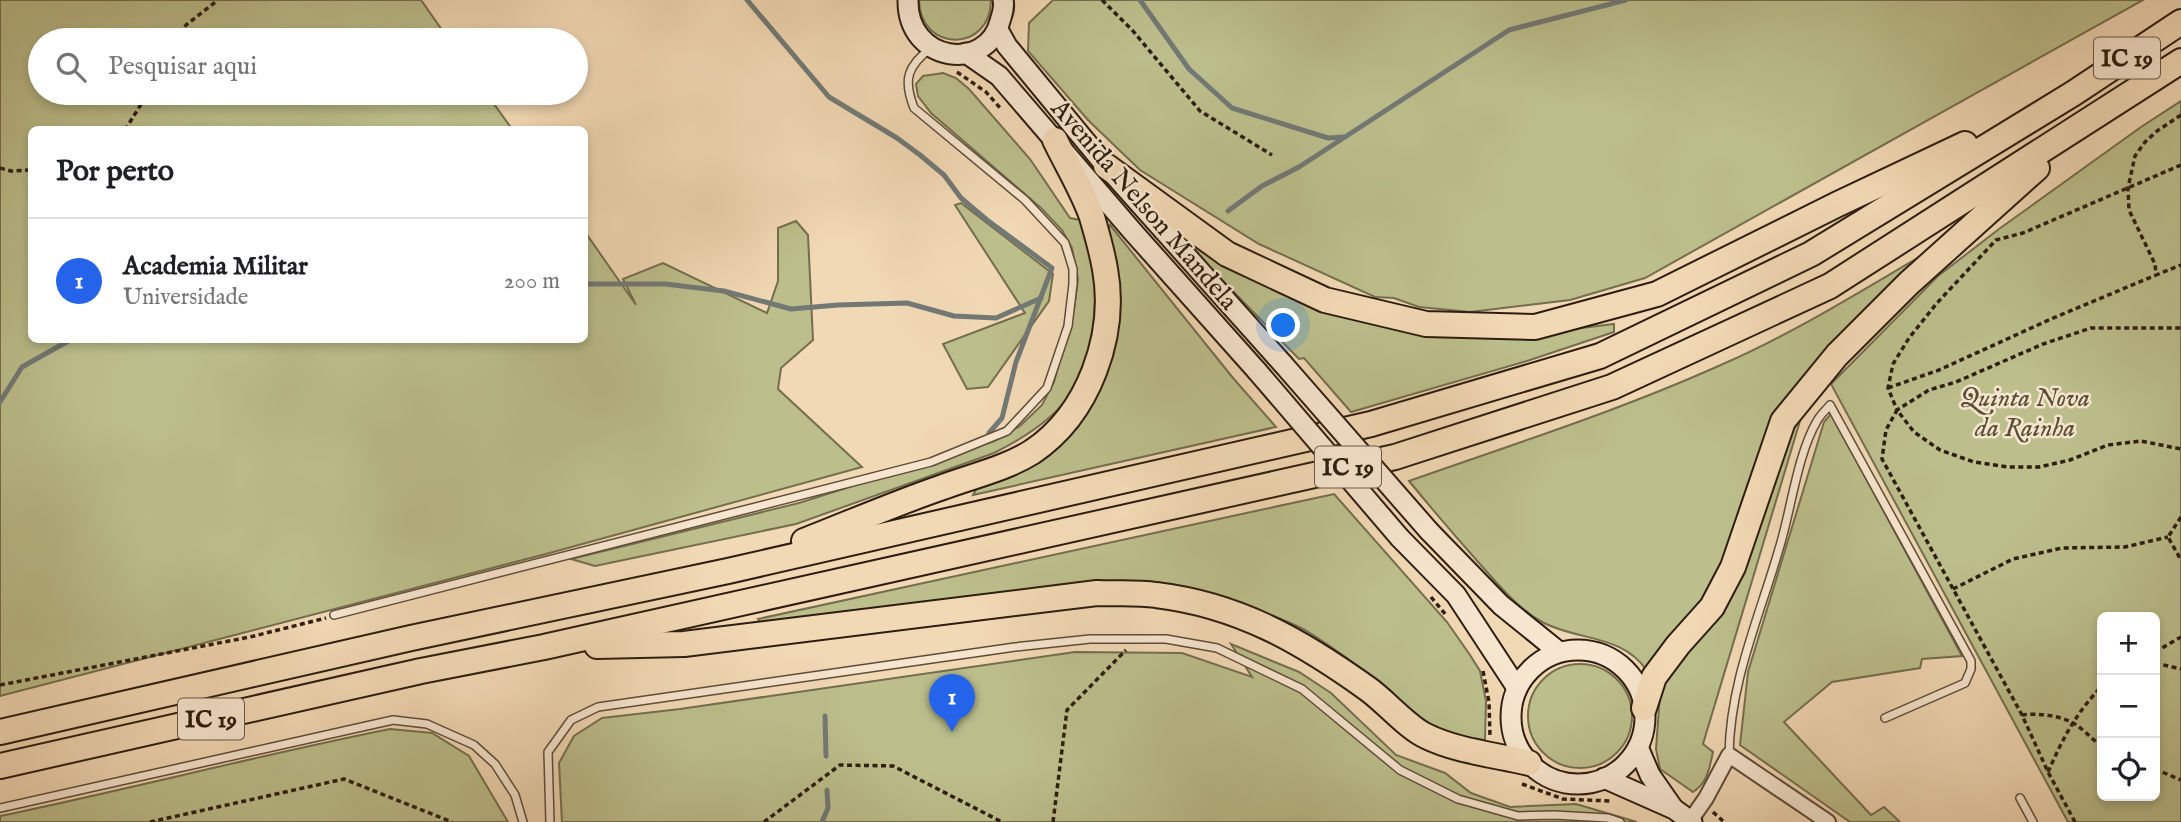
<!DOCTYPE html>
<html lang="pt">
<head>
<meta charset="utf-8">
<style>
  body { margin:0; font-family:"IM FELL English",serif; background:#f2f2f2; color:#202124 }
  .controls { position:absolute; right:21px; bottom:21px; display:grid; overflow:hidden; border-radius:10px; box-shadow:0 4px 10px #0003 }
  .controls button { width:63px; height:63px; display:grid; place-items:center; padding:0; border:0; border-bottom:2px solid #e0e0e0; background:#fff; color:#202124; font:35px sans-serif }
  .you { position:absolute; left:1284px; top:326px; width:24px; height:24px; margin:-18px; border:5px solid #fff; border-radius:50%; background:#1a73e8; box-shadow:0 0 0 10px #1a73e833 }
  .badge { display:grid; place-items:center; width:46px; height:46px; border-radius:50%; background:#2563eb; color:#fff; font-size:23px; font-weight:700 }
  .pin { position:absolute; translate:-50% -58px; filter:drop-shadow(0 2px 4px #0008) }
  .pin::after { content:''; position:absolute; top:37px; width:24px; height:21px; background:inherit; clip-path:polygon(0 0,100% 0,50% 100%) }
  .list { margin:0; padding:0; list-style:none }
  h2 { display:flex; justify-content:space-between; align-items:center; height:91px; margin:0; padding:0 28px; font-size:30px }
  h2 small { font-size:23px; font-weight:400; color:#757577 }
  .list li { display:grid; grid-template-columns:46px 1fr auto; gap:21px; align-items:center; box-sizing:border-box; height:126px; padding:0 28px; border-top:2px solid #e0e0e0 }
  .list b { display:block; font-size:26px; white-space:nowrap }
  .list p { margin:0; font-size:23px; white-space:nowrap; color:#757577 }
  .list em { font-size:23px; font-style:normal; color:#757577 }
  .icon { flex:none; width:38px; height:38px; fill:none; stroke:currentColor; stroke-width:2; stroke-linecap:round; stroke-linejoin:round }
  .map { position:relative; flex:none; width:2181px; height:822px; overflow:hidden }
  .search { position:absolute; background:#fff; box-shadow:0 4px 10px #0003; left:28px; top:28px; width:560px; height:77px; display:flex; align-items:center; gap:18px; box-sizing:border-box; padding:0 24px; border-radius:38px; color:#757577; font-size:26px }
  .panel { position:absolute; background:#fff; box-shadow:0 4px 10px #0003; left:28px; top:126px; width:560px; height:217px; border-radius:10px }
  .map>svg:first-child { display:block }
</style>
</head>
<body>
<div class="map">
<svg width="2181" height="822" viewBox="0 0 2181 822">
  <rect width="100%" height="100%" fill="#f2d9b5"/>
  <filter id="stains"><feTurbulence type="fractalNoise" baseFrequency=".00286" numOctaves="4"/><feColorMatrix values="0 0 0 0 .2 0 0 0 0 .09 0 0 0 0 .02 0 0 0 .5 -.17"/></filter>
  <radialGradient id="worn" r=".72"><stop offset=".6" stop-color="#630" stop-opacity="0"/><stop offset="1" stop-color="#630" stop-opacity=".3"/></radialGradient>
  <g fill="#bcbf8c" stroke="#746e4e" stroke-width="2" fill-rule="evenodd">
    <polygon points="0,0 421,0 449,40 40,40 40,93 486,93 512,129 32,130 32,340 584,340 585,232 636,305 623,279 663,263 767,313 778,281 778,228 796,221 808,235 813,340 781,368 778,389 862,467 546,554 0,696"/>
    <path d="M919,0H991C991,53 920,53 919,0Z"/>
    <polygon points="1053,0 2143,0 1645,278 1570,300 1470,312 1419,307 1394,298 1375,297 1259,244 1140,170 1088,120 1028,51 1029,23"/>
    <path d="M943,73L956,78L969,89L1030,159L1070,218L1080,220C1103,268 1099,347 1071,393C1054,420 1022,439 994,453L796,524L595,566L571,559L799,503L994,441L1020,426L1042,405L1054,382L1074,309L1078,279L1072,248L1062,230L1041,208L931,113L918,96L916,84L923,76Z"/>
    <path d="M2181,101V822H2068L1831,384L1938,276L1999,229L2141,127ZM2102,617H2155V796H2102Z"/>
    <polygon points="961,203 1053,274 1049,301 988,387 967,389 943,344 1025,313 955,205"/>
    <polygon points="1110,225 1233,378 1276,427 973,495 980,483 1085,410 1107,234"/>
    <polygon points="1186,234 1243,271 1500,338 1614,324 1614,332 1527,361 1351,412 1304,358 1299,359 1188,245"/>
    <path d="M1947,241L1788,400L1716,581L1693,615L1647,671C1623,634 1577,641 1542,622C1517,608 1498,584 1479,563C1455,536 1432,509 1409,481C1514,444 1621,410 1723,364C1801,330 1873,283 1947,241Z"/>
    <path d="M1803,411L1703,744L1713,752C1709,769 1708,782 1693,792L1660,769L1656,749L1661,680L1718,610L1782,431Z"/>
    <polygon points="1831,414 1962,656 1922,659 1920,668 1832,682 1784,722 1871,815 1884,807 1900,822 1850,822 1740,745 1748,672 1824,422"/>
    <path d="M1334,494L1447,622L1470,655L1480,671L1486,701L1485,740L1447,734L1431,726C1391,694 1349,656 1305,630C1275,614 1239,606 1207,596L761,624L758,619Z"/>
    <polygon points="1231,644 1299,672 1331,693 1396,755 1445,773 1471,793 1510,807 1576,804 1637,822 562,822 559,763 574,736 602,718 680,709 1075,652 1182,653 1252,677"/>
    <circle cx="1580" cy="716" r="52"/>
    <path d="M390,729L432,733L469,756L508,822H0V816C130,789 260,755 390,729Z"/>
  </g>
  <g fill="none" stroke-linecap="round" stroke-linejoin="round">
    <g stroke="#727975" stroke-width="5">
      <polyline points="747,0 829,97 897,138 920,155 944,175 961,198 987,220 1052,268 1016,362 1002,418 989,433"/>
      <polyline points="1140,0 1189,69 1232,108 1328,138 1344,137"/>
      <polyline points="1228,211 1262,186 1299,167 1509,30 1626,0"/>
      <polyline points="584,284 665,284 724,291 791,309 838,305 907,303 954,316 996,318 1041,298"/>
      <polyline points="0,402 22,367 70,340"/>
      <polyline points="825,716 826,756"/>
      <polyline points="822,822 828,808 827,790"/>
    </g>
    <defs>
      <g id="lane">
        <path d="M334,615L931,462L1007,431L1047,388L1068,326L1073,284V269L1065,243L1025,200L914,108C903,80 907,66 931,48"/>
        <path d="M1729,755C1730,682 1759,618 1779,549C1791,511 1797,455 1817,421C1820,415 1826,410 1830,405L1971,661V669L1965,683L1885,718"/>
        <polyline points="2020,798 2033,822"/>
        <polyline points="0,808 393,720 427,724 474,745 495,764 515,795 523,822"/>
        <polyline points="550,822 548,752 571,720 598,707 1015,647 1090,639 1166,639 1217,648 1302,689 1400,770 1458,799 1518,816 1554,815 1608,818 1620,822"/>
      </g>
      <polyline id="street" points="1690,821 1706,798 1729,755 1828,822"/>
      <g id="secondary">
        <path d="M908,0C907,63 987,73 1000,21C1002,14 1005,8 1003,0"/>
        <polyline points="998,30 1007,46 1106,166 1283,364"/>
        <polyline points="966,53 999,76 1133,232 1257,371"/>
        <polyline points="1429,531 1501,605 1559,652"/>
        <polyline points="1400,538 1456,595 1517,688"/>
        <circle cx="1578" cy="717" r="67"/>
        <polyline points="1638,747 1650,775 1673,808"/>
        <polyline points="1604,778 1674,809 1692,822"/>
      </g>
      <g id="highway">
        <polyline points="1106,166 1227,254 1325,300 1426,324 1535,327 1657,294 1838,204 1965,144"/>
        <path d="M804,541C850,523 896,503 943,487C972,476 1005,469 1032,452C1089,414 1117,335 1105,269C1102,252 1097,234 1092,217C1083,191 1067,165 1055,140"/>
        <path d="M597,646L684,644L1097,593C1116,594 1136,592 1156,595C1239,605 1301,641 1368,689C1385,701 1408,728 1426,736C1456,751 1496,755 1529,763"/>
        <polyline points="1644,708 1654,677 1678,645 1712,607 1733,567 1783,421 1837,355 1909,283 2037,168"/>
        <polyline points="0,732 411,638 728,571 1371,424 1600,356 1811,254 2074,93 2181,22"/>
        <polyline points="0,766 421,671 544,647 1395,457 1612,387 1830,286 2181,61"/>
      </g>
    </defs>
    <use href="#lane" stroke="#5e4c39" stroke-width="10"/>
    <use href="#street" stroke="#5e4c39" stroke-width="18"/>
    <use href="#secondary" stroke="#2d1d10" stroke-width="23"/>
    <use href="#highway" stroke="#2d1d10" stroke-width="28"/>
    <g stroke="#2d1d10" stroke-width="3.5" stroke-dasharray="5 3.5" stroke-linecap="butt">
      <polyline points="1102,0 1133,31 1200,111 1272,155"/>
      <polyline points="174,40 186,25 218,0"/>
      <polyline points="957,72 986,92 1002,110"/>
      <polyline points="2181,115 2157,131 2145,142 2135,156 2128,188 2129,210 2155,264 2156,275 2181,265"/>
      <polyline points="125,130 148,93"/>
      <polyline points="2181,165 2023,233 1996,240 1937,303 1909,338 1893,364 1888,388 1897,410 1929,390 1956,382 2043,344 2091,328 2181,328"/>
      <polyline points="0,168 11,171 32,170"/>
      <polyline points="1888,388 1939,370 2051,319 2156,275"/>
      <polyline points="2181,517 2168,537 2181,560"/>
      <polyline points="1953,589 2013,559 2062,548 2125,547 2168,537"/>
      <polyline points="1431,597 1446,615"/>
      <polyline points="2155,652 2181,637"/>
      <polyline points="2155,663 2181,669"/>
      <polyline points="1483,671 1489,702 1490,736"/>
      <polyline points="0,685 250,637 326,618"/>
      <path d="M2022,715C2037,713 2057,715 2071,722C2082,727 2091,739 2102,746"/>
      <polyline points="2155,769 2181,780"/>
      <path d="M2048,772C2063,738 2076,713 2102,686"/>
      <polyline points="1522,784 1563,799 1610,801"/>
      <polyline points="1713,812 1724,822"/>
      <polyline points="150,822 344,779 452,822"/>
      <polyline points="764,822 840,765 893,766 1002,822"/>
      <polyline points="1053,822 1067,710 1126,650"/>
      <polyline points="2075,822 2048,772 2022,715 1882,459 1886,430 1897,410 1914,432 1940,450 1974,462 2008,467 2039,467 2070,460 2108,445 2141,441 2181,449"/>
    </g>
    <use href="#lane" stroke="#f7e6cf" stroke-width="7"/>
    <use href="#street" stroke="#f7e6cf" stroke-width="14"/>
    <use href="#secondary" stroke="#f7e6cf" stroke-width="19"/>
    <use href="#highway" stroke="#f2d9b5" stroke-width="24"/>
    <defs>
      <g id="secondary-bridge">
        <polyline points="1283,364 1429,531"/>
        <polyline points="1257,371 1400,538"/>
      </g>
    </defs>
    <use href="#secondary-bridge" stroke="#2d1d10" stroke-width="23" stroke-linecap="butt"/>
    <use href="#secondary-bridge" stroke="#f7e6cf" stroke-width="19"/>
  </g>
  <g text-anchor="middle" stroke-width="5" stroke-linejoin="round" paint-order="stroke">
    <g fill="#f7e6cf" stroke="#6a5949" stroke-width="2">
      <rect x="2094" y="37.5" width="66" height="41" rx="5"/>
      <rect x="1315" y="446.5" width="66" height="41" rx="5"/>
      <rect x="178" y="698.5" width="66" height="41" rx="5"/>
    </g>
    <g font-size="24" font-weight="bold" fill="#2d1d10">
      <text x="2127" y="66">IC 19</text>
      <text x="1348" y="475">IC 19</text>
      <text x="211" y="727">IC 19</text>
    </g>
    <g font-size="26" fill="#2d1d10" stroke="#f7e6cf">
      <text transform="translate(1145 204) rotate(49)" y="9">Avenida Nelson Mandela</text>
    </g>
    <g font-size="26" font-style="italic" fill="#584e35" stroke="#f7e6cf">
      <text x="2025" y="406">Quinta Nova<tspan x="2025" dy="30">da Rainha</tspan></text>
    </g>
  </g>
  <rect width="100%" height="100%" filter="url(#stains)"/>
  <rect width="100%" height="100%" fill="url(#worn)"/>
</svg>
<div class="controls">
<button>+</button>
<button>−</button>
<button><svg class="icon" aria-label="locate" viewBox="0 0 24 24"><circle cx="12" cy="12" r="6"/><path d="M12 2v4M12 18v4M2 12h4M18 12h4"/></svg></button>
</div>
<div class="you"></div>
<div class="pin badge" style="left:952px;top:732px">1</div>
<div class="search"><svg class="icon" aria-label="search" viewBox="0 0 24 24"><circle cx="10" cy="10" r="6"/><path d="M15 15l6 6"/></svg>Pesquisar aqui</div>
<section class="panel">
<h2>Por perto<small></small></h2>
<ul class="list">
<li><span class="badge">1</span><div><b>Academia Militar</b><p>Universidade</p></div><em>200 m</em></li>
</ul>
</section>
</div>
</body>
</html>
